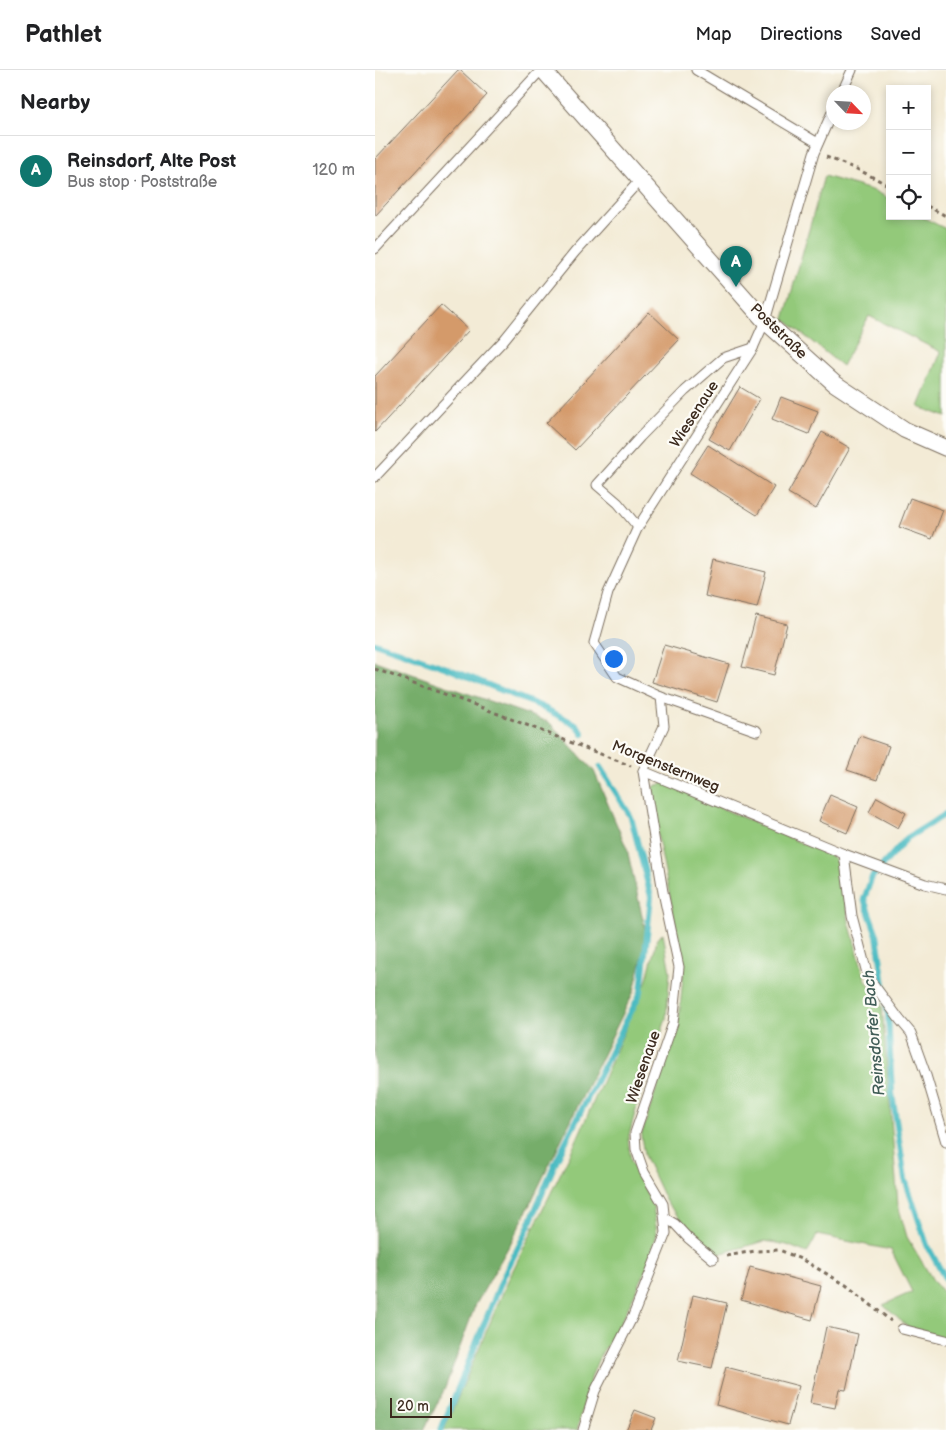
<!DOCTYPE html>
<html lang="en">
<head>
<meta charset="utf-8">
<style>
  body { margin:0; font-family:"Balsamiq Sans",sans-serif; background:#f6f6f6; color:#202124 }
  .controls { position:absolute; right:15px; top:15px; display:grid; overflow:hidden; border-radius:0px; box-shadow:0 2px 8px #0003 }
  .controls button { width:45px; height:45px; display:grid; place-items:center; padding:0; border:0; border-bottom:1px solid #e0e0e0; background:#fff; color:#202124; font:25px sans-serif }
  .compass { position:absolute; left:451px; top:15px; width:45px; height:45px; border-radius:50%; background:#fff; box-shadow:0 2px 8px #0003; rotate:115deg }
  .scale { position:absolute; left:15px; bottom:12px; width:62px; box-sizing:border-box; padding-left:5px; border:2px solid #3b2a1e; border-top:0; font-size:14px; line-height:18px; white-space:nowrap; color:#3b2a1e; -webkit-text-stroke:4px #fdfcf7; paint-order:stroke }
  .you { position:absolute; left:238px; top:588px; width:18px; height:18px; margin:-12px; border:4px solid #fff; border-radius:50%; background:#1a73e8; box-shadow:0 0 0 8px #1a73e833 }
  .badge { display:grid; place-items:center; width:32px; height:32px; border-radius:50%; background:#0f766e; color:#fff; font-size:16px; font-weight:700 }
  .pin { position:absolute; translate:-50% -41px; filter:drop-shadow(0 1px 2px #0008) }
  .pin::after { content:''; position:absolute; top:26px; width:18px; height:15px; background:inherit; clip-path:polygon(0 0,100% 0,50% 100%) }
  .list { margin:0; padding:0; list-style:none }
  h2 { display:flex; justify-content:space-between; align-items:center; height:65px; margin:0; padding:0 20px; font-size:21px }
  h2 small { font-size:16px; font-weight:400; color:#757577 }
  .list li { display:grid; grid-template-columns:32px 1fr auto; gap:15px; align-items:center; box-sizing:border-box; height:70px; padding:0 20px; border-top:1px solid #e0e0e0 }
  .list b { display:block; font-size:19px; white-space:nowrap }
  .list p { margin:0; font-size:16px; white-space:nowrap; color:#757577 }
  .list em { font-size:16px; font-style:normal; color:#757577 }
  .icon { flex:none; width:28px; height:28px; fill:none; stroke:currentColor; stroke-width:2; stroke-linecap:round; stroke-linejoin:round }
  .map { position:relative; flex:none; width:571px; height:1360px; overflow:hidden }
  header { display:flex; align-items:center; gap:30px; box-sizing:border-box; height:70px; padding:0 25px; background:#fff; border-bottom:1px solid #e0e0e0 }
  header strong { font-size:24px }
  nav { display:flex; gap:28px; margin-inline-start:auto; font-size:18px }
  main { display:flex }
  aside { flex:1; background:#fff }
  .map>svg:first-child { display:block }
</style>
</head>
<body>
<header>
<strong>Pathlet</strong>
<nav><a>Map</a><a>Directions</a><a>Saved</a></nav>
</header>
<main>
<aside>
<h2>Nearby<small></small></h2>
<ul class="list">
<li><span class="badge">A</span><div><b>Reinsdorf, Alte Post</b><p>Bus stop · Poststraße</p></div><em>120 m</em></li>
</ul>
</aside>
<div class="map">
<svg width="571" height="1360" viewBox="0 0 571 1360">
  <rect width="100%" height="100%" fill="#fdfcf7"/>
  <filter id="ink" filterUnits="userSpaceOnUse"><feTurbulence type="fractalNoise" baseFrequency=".02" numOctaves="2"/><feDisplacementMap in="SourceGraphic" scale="10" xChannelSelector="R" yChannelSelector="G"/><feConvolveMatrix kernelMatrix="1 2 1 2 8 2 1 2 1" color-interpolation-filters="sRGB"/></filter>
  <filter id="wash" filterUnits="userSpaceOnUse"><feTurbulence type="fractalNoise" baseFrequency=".0096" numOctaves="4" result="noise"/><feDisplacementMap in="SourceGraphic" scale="20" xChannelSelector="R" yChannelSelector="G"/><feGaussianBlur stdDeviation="1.12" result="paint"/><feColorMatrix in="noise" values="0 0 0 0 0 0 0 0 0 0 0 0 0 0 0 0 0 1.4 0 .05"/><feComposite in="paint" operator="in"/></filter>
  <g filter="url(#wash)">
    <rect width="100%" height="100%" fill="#f3ebd6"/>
    <g fill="#93c97a" stroke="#677a4c">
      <polygon points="449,106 500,121 515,129 515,146 545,146 571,159 571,347 544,337 566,282 494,246 467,296 409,249"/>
      <polygon points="289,713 458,787 466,797 474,852 490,908 507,937 523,1135 532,1167 559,1212 571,1226 571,1269 534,1258 508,1235 537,1222 516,1180 442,1165 432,1183 412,1175 390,1171 343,1184 306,1149 291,1132 269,1085 266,1066 304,950 309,896 274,724 280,716"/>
      <path d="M288,863L295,902L291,949L263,1032L253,1069L256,1091L278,1136L282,1163L273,1196L238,1269C218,1285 209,1335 202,1360H69L135,1206L199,1076L271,912L282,870Z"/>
    </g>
    <polygon fill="#76ad6a" stroke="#586c44" points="0,591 174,652 219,701 252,779 272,867 259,921 139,1167 100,1236 70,1318 49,1360 0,1360"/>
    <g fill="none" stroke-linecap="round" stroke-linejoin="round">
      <g stroke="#4cbbc2" stroke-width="6">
        <polyline points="0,573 72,598 165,636 202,655 208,664"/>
        <polyline points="571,744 532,768 497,807 489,829 502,865 513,944 517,1023 530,1109 552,1175 571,1210"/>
        <polyline points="66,1360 129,1205 151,1162 181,1091 266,922 276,827 256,747 225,697"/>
      </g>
    </g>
    <g id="blocks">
      <g fill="#d49a6b">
        <polygon points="83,0 85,0 112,25 0,146 0,89"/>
        <polygon points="66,235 94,260 0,362 0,306"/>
        <polygon points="274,242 304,270 200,380 171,353"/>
        <polygon points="365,317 385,329 355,381 334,369"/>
        <polygon points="406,327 443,341 434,364 397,349"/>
        <polygon points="447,362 475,378 441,439 413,423"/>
        <polygon points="333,375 399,417 382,445 315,403"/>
        <polygon points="535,428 568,440 557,469 524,457"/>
        <polygon points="338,489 391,502 382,538 330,526"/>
        <polygon points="381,546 412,554 399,605 367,597"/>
        <polygon points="289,575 354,594 342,632 277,612"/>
        <polygon points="485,666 514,676 502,710 472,700"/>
        <polygon points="455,725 483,737 472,763 444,751"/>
        <polygon points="502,727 531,743 523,758 494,742"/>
        <polygon points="375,1197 446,1216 437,1250 366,1230"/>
        <polygon points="318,1225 352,1233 337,1298 303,1291"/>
        <polygon points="451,1257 483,1264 471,1320 464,1319 460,1338 435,1333"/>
        <polygon points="351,1297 424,1316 413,1355 341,1335"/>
        <polygon points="260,1340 281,1348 276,1360 251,1360"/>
      </g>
    </g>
  </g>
  <g filter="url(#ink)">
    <use href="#blocks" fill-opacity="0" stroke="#7b6e5e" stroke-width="1"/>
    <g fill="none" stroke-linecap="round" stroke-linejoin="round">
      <defs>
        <g id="lane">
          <polyline points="321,0 443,73"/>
          <polyline points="467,22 477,0"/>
          <polyline points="0,179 166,0"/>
          <polyline points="0,407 128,271 200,182 266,109"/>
          <polyline points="263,457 243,433 222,415 265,367 310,321 348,288 378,278"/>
          <polyline points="286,627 382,661"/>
          <polyline points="268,701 469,784 550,814 571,819"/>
          <polyline points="469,784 477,846 493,907 525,950 536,963 550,1002 571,1072"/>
          <polyline points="290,1148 300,1154 313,1168 338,1189"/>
          <polyline points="527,1259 571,1270"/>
          <polyline points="208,1360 220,1321 258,1246 291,1163 288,1134 269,1102 261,1079 260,1063 298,953 304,897 288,822 268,701 289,656 286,627 242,607 219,573 233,523 263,457 378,278 390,251 439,83 458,40"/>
        </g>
        <polyline id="street" points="168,0 390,251 459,313 530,360 571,378"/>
      </defs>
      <use href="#lane" stroke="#7b6e5e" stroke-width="11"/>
      <use href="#street" stroke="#7b6e5e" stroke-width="18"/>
      <g stroke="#7b6e5e" stroke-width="3" stroke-dasharray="4 4" stroke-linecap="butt">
        <polyline points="451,87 484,100 515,116"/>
        <polyline points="552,136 571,146"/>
        <polyline points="0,599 108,638 256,696"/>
        <polyline points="351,1186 380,1181 404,1180 426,1189 471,1215 516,1251"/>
      </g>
      <use href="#lane" stroke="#fff" stroke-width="9"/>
      <use href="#street" stroke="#fff" stroke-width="16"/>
    </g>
  </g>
  <g text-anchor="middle" stroke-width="4.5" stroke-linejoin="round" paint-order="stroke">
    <g font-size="15" fill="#3b2a1e" stroke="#fdfcf7">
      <text transform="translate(404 261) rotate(44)" y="5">Poststraße</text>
      <text transform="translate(319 344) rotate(-57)" y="5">Wiesenaue</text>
      <text transform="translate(291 696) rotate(22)" y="5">Morgensternweg</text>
      <text transform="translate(268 997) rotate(-71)" y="5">Wiesenaue</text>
    </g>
    <g font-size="16" font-style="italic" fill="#415d57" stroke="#fdfcf7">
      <text transform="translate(498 963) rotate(-95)" y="6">Reinsdorfer Bach</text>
    </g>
  </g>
</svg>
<div class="controls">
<button>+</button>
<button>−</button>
<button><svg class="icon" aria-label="locate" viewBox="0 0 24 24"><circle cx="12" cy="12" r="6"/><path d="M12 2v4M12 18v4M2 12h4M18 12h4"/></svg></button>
</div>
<svg class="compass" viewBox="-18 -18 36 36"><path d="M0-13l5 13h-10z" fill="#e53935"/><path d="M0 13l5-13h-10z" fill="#757577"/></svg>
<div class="scale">20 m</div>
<div class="you"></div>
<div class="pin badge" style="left:361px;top:217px">A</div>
</div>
</main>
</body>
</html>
